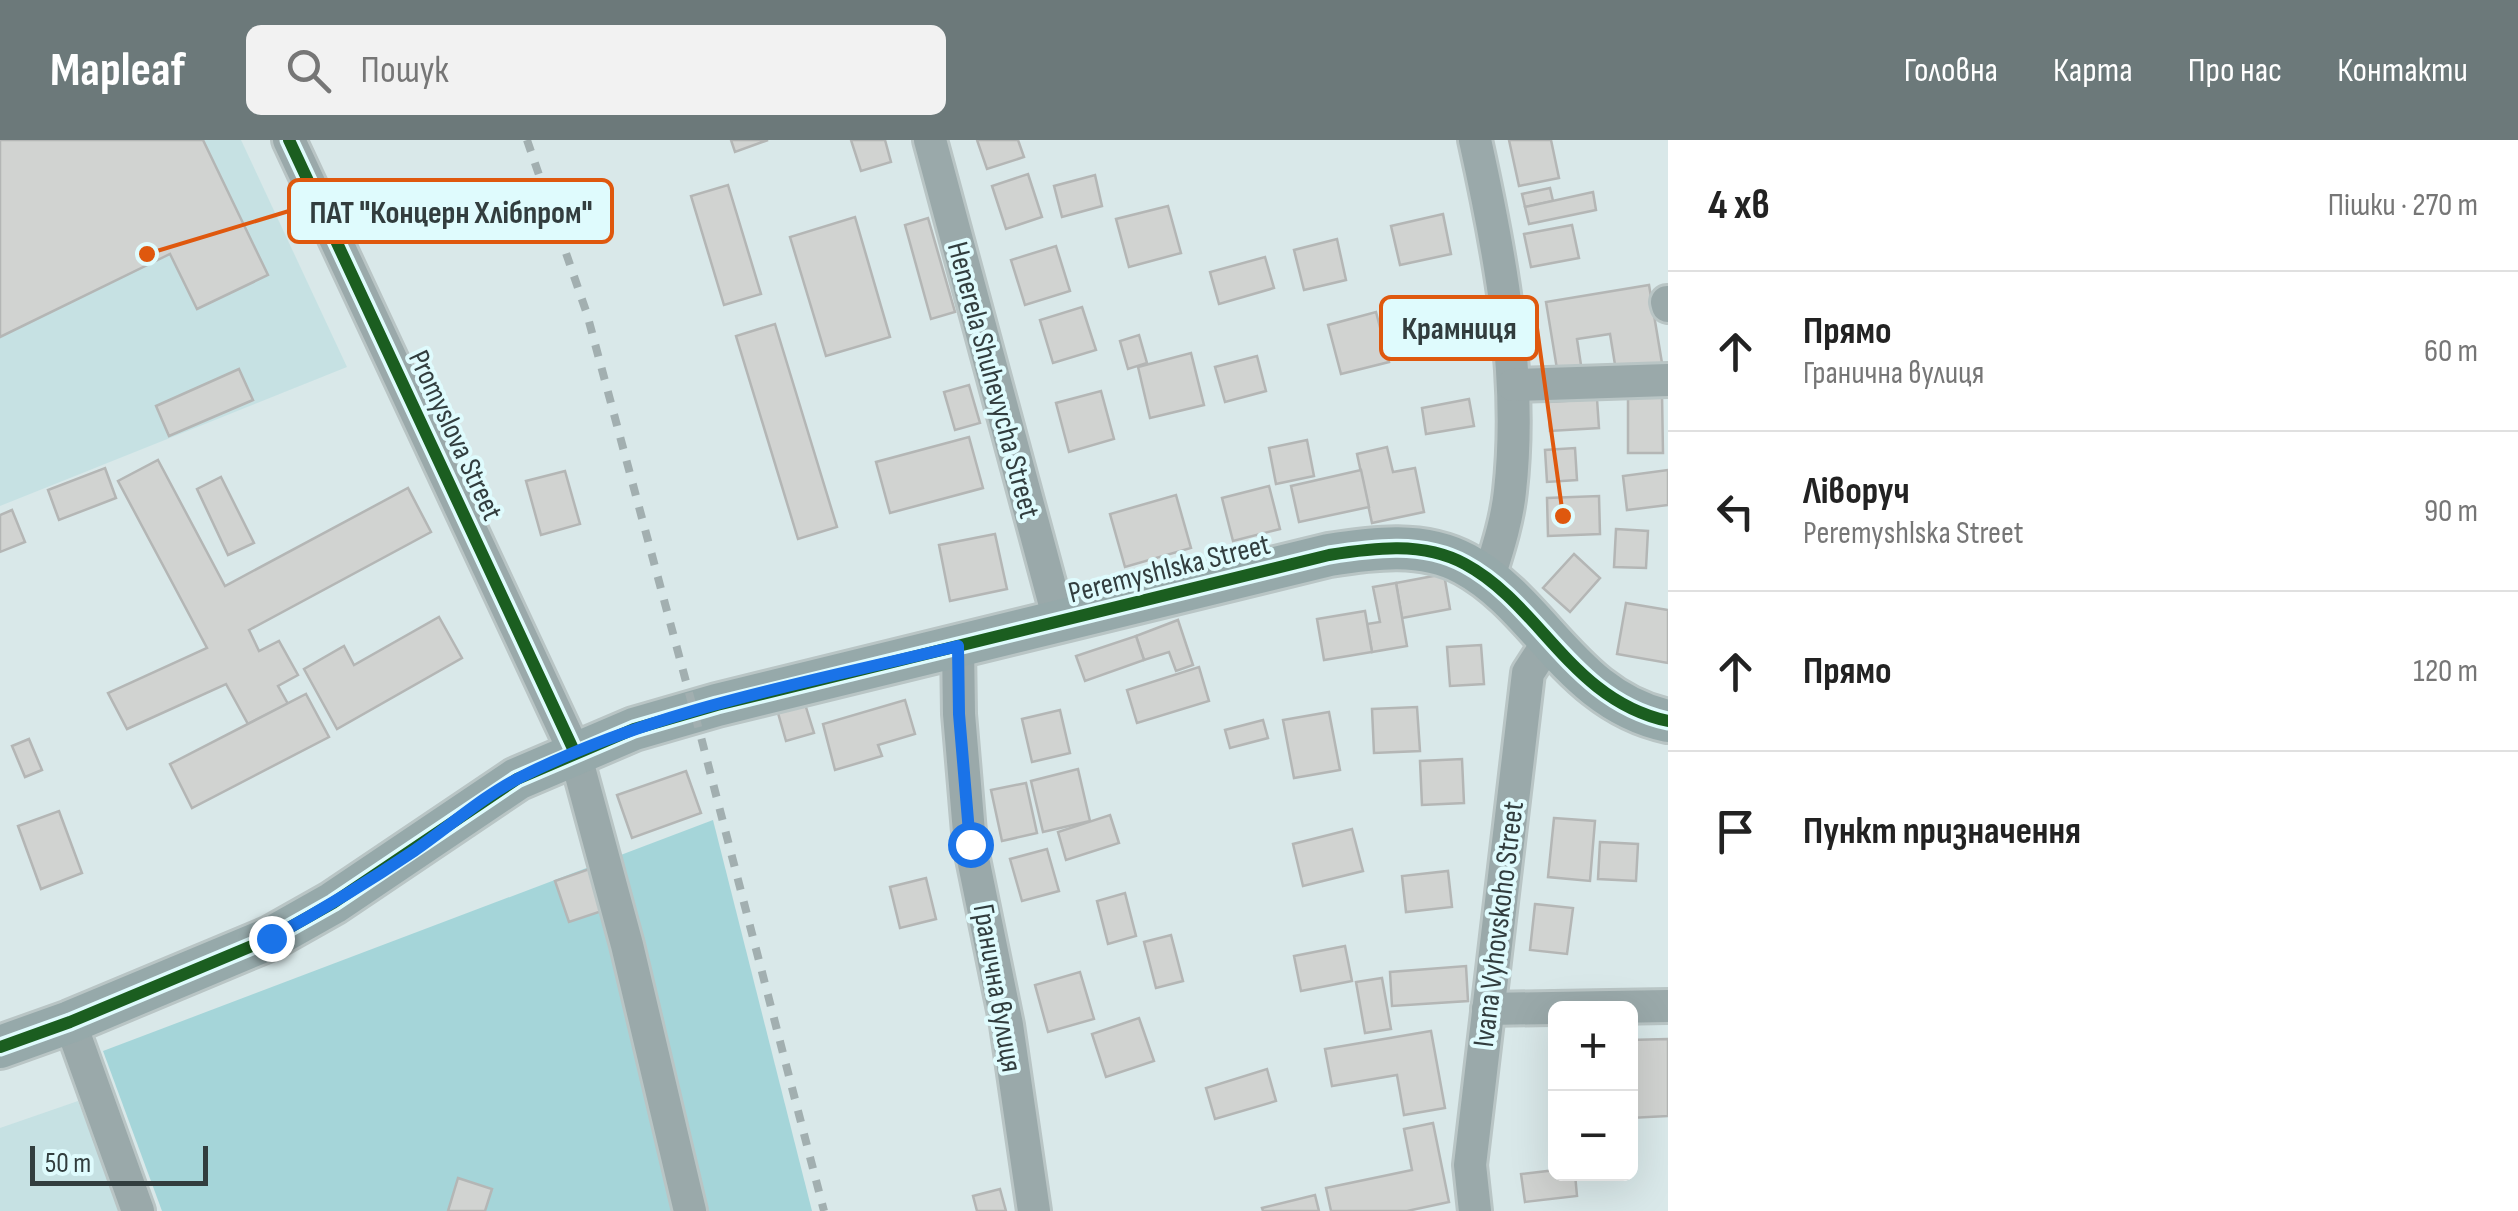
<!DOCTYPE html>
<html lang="uk">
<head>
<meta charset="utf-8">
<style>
  body { margin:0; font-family:"Sofia Sans Condensed",sans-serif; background:#f2f2f2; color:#222 }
  .controls { position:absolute; right:30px; bottom:30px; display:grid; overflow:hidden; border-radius:15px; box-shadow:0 10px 40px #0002 }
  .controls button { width:90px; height:90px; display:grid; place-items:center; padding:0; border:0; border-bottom:2px solid #e0e0e0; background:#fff; color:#222; font:50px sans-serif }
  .scale { position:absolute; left:30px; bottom:25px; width:178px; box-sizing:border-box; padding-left:10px; border:5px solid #323d3e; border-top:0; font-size:28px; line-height:35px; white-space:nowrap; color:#323d3e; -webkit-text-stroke:8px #dffbfd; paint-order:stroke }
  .stop { position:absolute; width:30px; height:30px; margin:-22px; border:8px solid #1a73e8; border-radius:50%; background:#fff }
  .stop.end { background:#1a73e8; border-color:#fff; box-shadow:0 2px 10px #0008 }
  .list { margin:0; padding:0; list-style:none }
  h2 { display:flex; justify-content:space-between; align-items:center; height:130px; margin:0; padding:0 40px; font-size:42px }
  h2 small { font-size:32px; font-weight:400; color:#767676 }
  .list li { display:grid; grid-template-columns:65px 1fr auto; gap:30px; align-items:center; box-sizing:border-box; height:160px; padding:0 40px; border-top:2px solid #e0e0e0 }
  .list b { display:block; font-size:38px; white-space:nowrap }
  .list p { margin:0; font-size:32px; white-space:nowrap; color:#767676 }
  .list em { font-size:32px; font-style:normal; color:#767676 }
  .icon { flex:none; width:55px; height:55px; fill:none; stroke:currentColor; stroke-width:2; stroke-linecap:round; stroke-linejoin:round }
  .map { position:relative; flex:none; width:1668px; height:1071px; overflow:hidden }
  header { display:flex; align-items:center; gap:60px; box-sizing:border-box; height:140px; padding:0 50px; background:#6c797a; color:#fff }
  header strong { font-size:48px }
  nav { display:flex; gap:55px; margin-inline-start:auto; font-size:35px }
  .search { width:700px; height:90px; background:#f2f2f2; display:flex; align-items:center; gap:25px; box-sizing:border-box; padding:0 35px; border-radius:15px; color:#767676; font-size:38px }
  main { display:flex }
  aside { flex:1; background:#fff }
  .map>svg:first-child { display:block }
</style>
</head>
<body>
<header>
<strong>Mapleaf</strong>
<div class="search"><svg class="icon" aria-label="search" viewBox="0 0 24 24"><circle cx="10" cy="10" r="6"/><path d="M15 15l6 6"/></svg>Пошук</div>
<nav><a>Головна</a><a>Карта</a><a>Про нас</a><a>Контакти</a></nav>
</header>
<main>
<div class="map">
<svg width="1668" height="1071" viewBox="0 0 1668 1071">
  <rect width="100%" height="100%" fill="#d9e8e9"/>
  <g fill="#c6e1e3">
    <polygon points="0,0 241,0 347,227 0,366"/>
    <polygon points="78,961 121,1071 0,1071 0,988"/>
  </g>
  <polygon fill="#a5d5d9" points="713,680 812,1071 162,1071 103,911"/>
  <g fill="#d1d3d1" stroke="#b4b6b5" stroke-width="2.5">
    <polygon points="0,0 203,0 268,135 197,169 170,114 0,197"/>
    <polygon points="731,0 768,0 735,12"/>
    <polygon points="851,0 885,0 891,22 861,31"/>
    <polygon points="977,0 1018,0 1024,17 987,29"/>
    <polygon points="1509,0 1551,0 1559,38 1519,46"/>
    <polygon points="1028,34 1042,77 1006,89 992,46"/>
    <polygon points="1095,35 1102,66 1062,77 1054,46"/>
    <polygon points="728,45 761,154 724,165 691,56"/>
    <polygon points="1550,48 1553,61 1525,67 1522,54"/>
    <polygon points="1593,52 1596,70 1529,84 1525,67"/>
    <polygon points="1168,66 1181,113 1129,127 1116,79"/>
    <polygon points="1443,74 1451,114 1400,125 1391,86"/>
    <polygon points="855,77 890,197 826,216 790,97"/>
    <polygon points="928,78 955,172 931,179 905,85"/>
    <polygon points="1572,85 1579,118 1531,127 1524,94"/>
    <polygon points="1337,99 1346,140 1304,150 1294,110"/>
    <polygon points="1056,106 1070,151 1025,165 1011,120"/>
    <polygon points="1265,117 1274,148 1219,164 1210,132"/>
    <polygon points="1649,145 1663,229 1617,237 1610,194 1577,199 1581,225 1557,229 1546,162"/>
    <polygon points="1082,167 1096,210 1053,223 1040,180"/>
    <polygon points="1376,172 1389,222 1341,234 1328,185"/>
    <polygon points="775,184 837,387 798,399 736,196"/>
    <polygon points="1139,195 1147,223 1128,229 1120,201"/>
    <polygon points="1191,213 1204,265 1150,278 1138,227"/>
    <polygon points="1257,216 1266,251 1225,262 1215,227"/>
    <polygon points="239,229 253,260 169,296 156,266"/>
    <polygon points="969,245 980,283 955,290 944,252"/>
    <polygon points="1101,251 1114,299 1069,312 1056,263"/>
    <polygon points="1628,254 1662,254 1663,313 1628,313"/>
    <polygon points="1469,259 1474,286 1426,294 1422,268"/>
    <polygon points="1597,259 1599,288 1550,291 1548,262"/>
    <polygon points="969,297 983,348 890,373 876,322"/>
    <polygon points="1307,300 1314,336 1276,344 1269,308"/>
    <polygon points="1387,307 1393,332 1415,328 1424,372 1372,383 1357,314"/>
    <polygon points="1575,308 1577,340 1547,342 1545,310"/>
    <polygon points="158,320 225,446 408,348 431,392 249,490 259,511 279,501 298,535 278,546 288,564 248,584 226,544 127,589 108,553 207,508 118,341"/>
    <polygon points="105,328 116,358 59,380 48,350"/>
    <polygon points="1361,330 1369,367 1299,382 1291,346"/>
    <polygon points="1668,330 1668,365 1627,370 1623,336"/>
    <polygon points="565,331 580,384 541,395 526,341"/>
    <polygon points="221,337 254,403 228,415 197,349"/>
    <polygon points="1269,346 1280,389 1233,401 1222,358"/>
    <polygon points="1176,355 1191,408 1125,427 1110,374"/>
    <polygon points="1599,356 1600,394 1548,396 1547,358"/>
    <polygon points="12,370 25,402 0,412 0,375"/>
    <polygon points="1616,389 1648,391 1646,428 1614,427"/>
    <polygon points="995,394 1007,449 950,461 939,405"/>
    <polygon points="1574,414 1600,438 1570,472 1543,448"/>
    <polygon points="1444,434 1450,469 1402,478 1396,443"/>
    <polygon points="1396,443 1407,506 1372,512 1367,484 1380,482 1373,447"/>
    <polygon points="1626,463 1668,470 1668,523 1617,514"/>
    <polygon points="1365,471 1372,512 1324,520 1317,479"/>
    <polygon points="439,477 462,518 337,589 304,529 344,506 354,525"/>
    <polygon points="1178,480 1193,525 1176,531 1169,512 1144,520 1136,496"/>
    <polygon points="1136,496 1144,520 1085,541 1076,516"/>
    <polygon points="1481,505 1484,544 1450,546 1447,507"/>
    <polygon points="1199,527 1209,561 1137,583 1127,550"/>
    <polygon points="306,554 329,597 192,668 170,624"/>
    <polygon points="905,560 915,594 878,605 882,616 835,630 823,584"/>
    <polygon points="805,564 814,593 786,601 778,573"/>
    <polygon points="1417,567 1420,611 1374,613 1372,569"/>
    <polygon points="1060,570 1070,613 1032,622 1022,579"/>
    <polygon points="1329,572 1340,630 1294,638 1283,580"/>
    <polygon points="1263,580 1268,598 1230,608 1225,590"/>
    <polygon points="29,599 42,630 25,637 12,606"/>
    <polygon points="1462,619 1464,663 1422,665 1420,621"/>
    <polygon points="1078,629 1090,681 1043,692 1031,641"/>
    <polygon points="686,631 701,673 632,698 617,655"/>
    <polygon points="1026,643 1037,693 1002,701 991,650"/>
    <polygon points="59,671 82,733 41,749 18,686"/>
    <polygon points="1110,675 1119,703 1066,720 1058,692"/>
    <polygon points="1554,678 1595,681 1590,741 1548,737"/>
    <polygon points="1352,689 1363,731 1303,746 1293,704"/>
    <polygon points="1600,702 1638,704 1636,741 1598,739"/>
    <polygon points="1047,709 1059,751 1022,761 1010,719"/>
    <polygon points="595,727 608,769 569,782 555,741"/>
    <polygon points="1448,731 1452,767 1406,772 1402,736"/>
    <polygon points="926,738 936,779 900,788 890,747"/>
    <polygon points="1125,753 1136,796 1108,804 1097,761"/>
    <polygon points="1535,764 1573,768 1567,814 1530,810"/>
    <polygon points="1171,795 1183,841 1156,848 1144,802"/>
    <polygon points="1345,806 1352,841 1301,851 1294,816"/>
    <polygon points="1466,826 1468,861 1392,866 1390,832"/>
    <polygon points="1080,832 1094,879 1048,892 1035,845"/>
    <polygon points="1382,838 1391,889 1365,893 1356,842"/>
    <polygon points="1139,878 1154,921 1106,937 1092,894"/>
    <polygon points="1431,891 1445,968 1404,975 1397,935 1332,946 1325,909"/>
    <polygon points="1668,899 1668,976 1630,978 1630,900"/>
    <polygon points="1267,929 1276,961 1215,979 1206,948"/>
    <polygon points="1433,983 1449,1062 1407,1071 1331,1071 1326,1048 1412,1030 1404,989"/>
    <polygon points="1556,1030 1556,1034 1575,1034 1577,1056 1525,1062 1521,1034"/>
    <polygon points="458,1038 492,1049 485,1071 448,1071"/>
    <polygon points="1000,1049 1006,1071 977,1071 973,1056"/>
    <polygon points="1315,1055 1319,1071 1263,1071 1262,1068"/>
  </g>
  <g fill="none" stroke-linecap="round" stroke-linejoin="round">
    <defs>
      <g id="minor">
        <polyline points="289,0 575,613 627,805 690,1071"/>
        <polyline points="930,0 1059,480"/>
        <path d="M1475,0C1500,113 1523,235 1510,351C1507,381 1497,411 1488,440"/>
        <polyline points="1667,162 1668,166"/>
        <polyline points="1513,245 1668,240"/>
        <polyline points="958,506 959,574 970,704 1007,885 1034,1071"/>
        <polyline points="1488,869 1668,866"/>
        <polyline points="70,882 138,1071"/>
        <polyline points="1475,1071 1470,1025 1528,533 1548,502"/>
      </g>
      <path id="major" d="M0,907L70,882L271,798L333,763L517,639L634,589L717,565L1329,415C1373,408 1423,401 1465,424C1541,465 1571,560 1668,581"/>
    </defs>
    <use href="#minor" stroke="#b9c5c5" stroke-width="38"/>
    <use href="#major" stroke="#b9c5c5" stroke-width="48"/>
    <use href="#minor" stroke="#9aa9aa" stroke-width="32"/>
    <use href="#major" stroke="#96a9aa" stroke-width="42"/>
    <polyline stroke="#a2afb0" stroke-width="8" stroke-dasharray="12 12" stroke-linecap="butt" points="527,0 587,174 702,601 824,1071"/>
    <defs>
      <g id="cycleway">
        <polyline points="289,0 575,613"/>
        <path d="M0,907L70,882L271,798L333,763L517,639L634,589L717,565L1329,415C1373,408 1423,401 1465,424C1541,465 1571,560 1668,581"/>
      </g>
    </defs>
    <use href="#cycleway" stroke="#dffbfd" stroke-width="19"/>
    <use href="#cycleway" stroke="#1b5e20" stroke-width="12"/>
  </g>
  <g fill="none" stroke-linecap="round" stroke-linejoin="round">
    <path stroke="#1a73e8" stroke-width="12" d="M271,798C320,771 368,742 414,711C449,687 483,656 521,637C656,568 811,542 958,506L959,574L970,704"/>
  </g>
  <g text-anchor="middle" stroke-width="8" stroke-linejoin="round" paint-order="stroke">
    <g font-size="30" fill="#323d3e" stroke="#dffbfd">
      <text transform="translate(994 240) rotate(75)" y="10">Henerela Shuhevycha Street</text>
      <text transform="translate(456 295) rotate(65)" y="10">Promyslova Street</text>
      <text transform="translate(1169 428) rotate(-14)" y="10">Peremyshlska Street</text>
      <text transform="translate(1498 784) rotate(-83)" y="10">Ivana Vyhovskoho Street</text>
      <text transform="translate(998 848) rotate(80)" y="10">Гранична вулиця</text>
    </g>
  </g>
  <path fill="none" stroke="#df580e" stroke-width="4" d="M147 114L289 71M1563 376L1537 188"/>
  <g fill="#df580e" stroke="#dffbfd" stroke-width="4">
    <circle cx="147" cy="114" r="10"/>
    <circle cx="1563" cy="376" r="10"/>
  </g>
  <g fill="#dffbfd" stroke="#df580e" stroke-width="4">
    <rect x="289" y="40" width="323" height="62" rx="10"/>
    <rect x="1381" y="157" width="156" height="62" rx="10"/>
  </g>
  <g font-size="32" text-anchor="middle" font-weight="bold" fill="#323d3e">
    <text x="451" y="83">ПАТ "Концерн Хлібпром"</text>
    <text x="1459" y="199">Крамниця</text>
  </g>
</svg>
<div class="controls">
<button>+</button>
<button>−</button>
</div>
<div class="scale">50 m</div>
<div class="stop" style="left:970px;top:704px"></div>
<div class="stop end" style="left:271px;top:798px"></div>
</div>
<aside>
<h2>4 хв<small>Пішки · 270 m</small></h2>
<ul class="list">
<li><svg class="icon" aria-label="ahead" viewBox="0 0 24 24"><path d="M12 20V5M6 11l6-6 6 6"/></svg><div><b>Прямо</b><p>Гранична вулиця</p></div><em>60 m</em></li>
<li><svg class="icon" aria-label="left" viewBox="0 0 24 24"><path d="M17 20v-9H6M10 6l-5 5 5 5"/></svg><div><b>Ліворуч</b><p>Peremyshlska Street</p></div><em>90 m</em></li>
<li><svg class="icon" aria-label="ahead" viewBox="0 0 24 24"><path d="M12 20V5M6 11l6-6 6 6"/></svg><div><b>Прямо</b></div><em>120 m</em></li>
<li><svg class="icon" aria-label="arrive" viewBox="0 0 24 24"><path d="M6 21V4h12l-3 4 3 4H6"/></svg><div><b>Пункт призначення</b></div></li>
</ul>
</aside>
</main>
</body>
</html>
